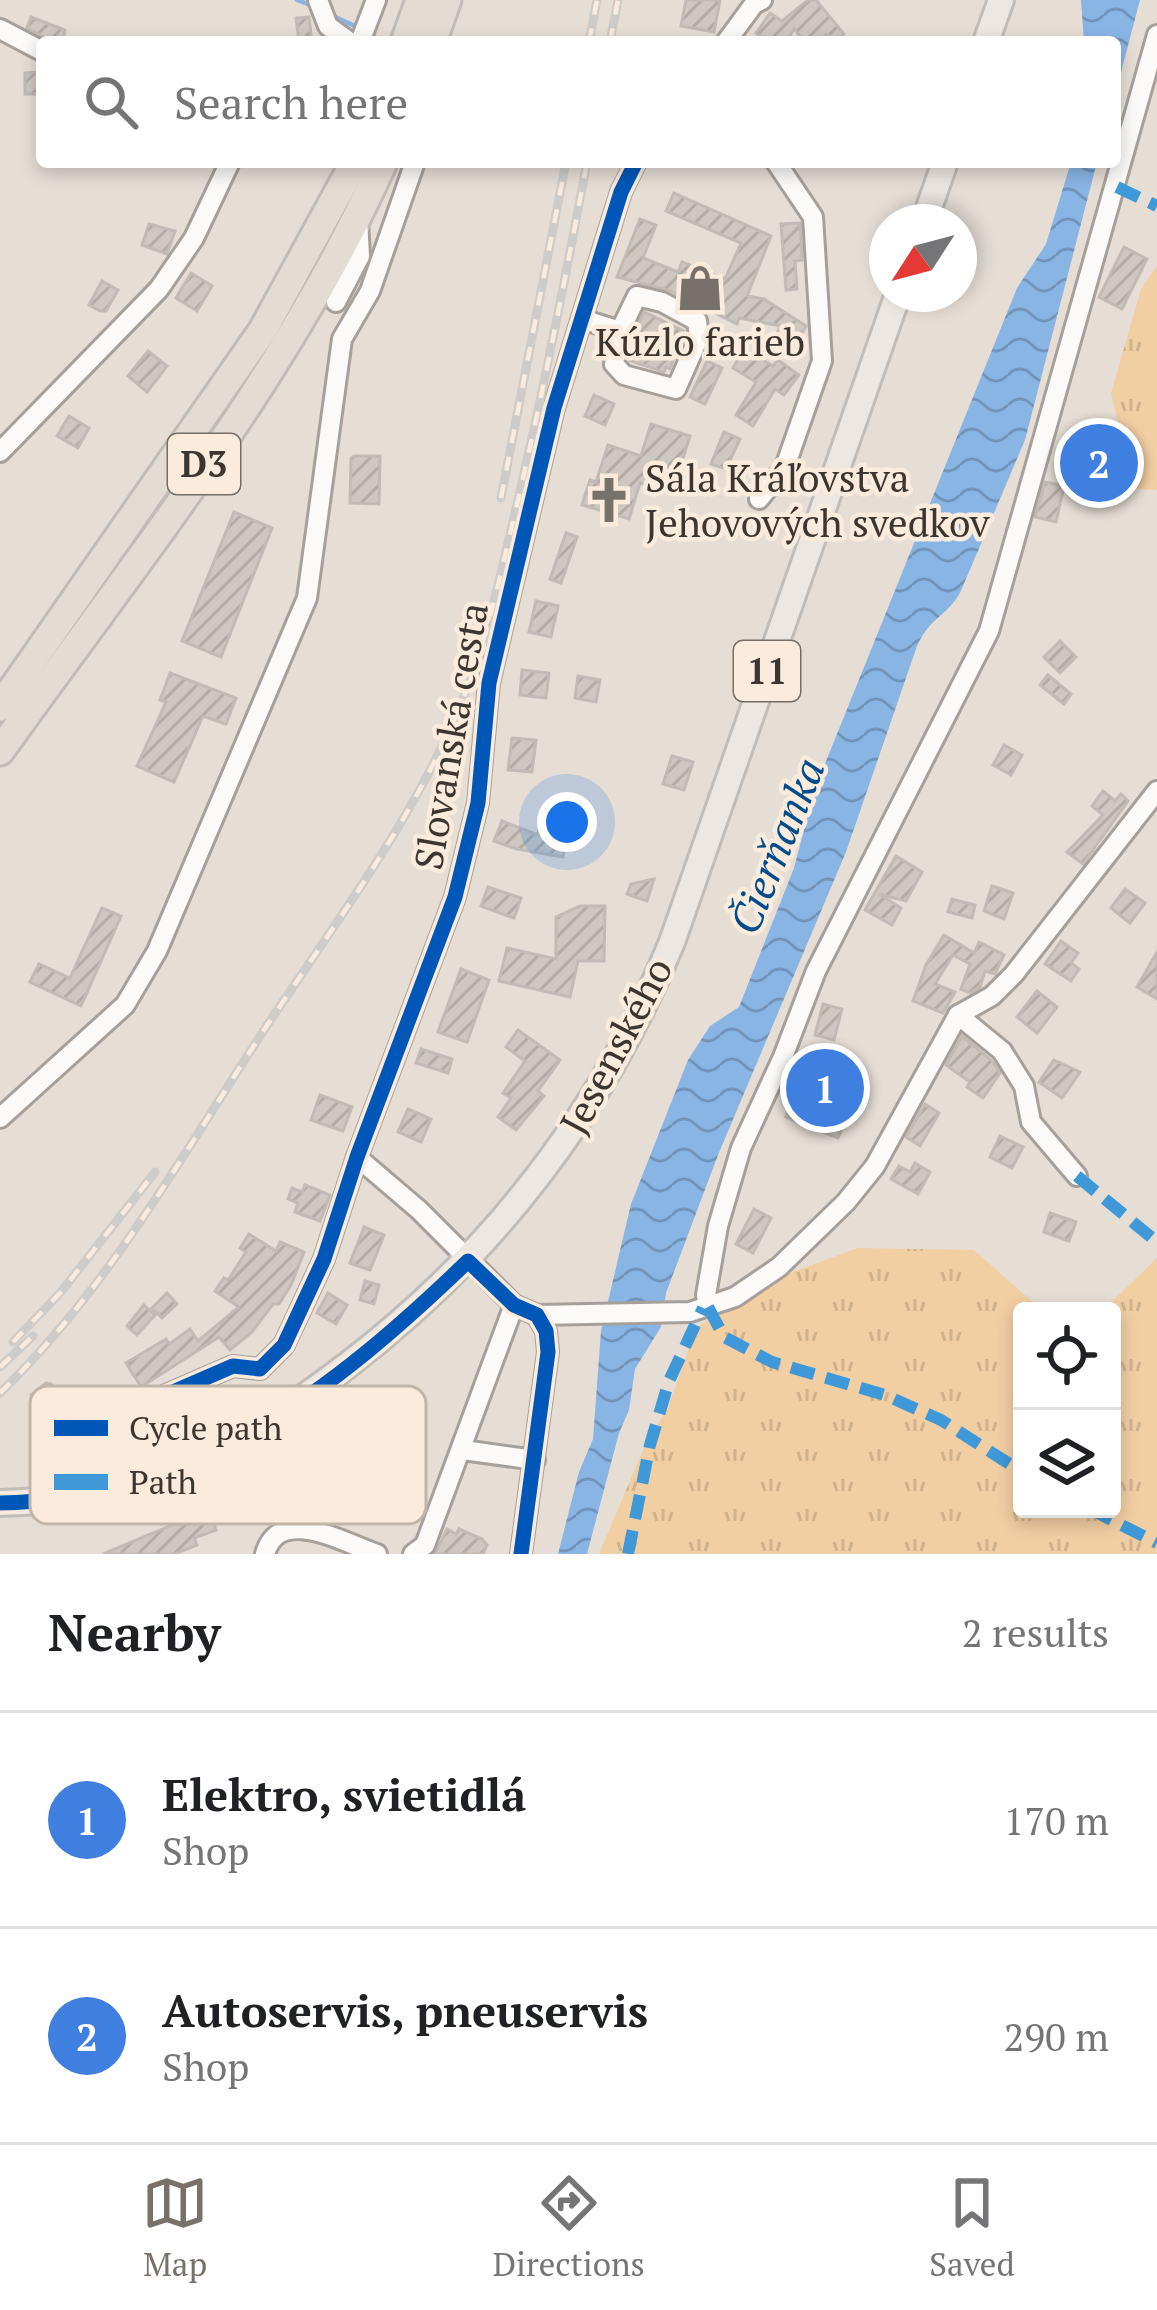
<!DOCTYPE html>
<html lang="en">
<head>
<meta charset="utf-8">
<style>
  body { margin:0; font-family:"PT Serif",serif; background:#f2f2f2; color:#202124 }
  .controls { position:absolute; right:36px; bottom:36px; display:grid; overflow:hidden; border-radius:12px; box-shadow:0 6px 18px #0003 }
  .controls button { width:108px; height:108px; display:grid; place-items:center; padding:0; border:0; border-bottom:3px solid #e0e0e0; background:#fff; color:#202124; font:60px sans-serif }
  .compass { position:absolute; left:869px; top:204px; width:108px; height:108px; border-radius:50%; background:#fff; box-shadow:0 6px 18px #0003; rotate:234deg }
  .you { position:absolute; left:567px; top:822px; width:42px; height:42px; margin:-30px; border:9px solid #fff; border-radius:50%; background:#1a73e8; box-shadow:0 0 0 18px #1a73e833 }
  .badge { display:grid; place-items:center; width:78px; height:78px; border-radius:50%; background:#78716a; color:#fff; font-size:39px; font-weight:700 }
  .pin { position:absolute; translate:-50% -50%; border:6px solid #fff; box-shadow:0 3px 12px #0006 }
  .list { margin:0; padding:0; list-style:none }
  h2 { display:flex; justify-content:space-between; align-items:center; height:156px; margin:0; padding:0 48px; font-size:51px }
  h2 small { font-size:39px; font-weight:400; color:#757577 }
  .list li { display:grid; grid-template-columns:78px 1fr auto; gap:36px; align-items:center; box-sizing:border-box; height:216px; padding:0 48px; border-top:3px solid #e0e0e0 }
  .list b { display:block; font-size:45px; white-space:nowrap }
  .list p { margin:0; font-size:39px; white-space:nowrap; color:#757577 }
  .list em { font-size:39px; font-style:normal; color:#757577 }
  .icon { flex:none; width:66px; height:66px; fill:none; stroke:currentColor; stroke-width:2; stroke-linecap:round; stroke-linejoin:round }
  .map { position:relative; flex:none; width:1157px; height:1554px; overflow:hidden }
  .search { position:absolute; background:#fff; box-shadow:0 6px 18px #0003; left:36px; right:36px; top:36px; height:132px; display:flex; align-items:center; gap:30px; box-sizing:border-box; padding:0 42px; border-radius:12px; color:#757577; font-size:45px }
  .sheet { height:588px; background:#fff }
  nav { display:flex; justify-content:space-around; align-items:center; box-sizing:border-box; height:168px; border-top:3px solid #e0e0e0; background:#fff; font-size:33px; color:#757577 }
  nav a { display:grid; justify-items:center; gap:6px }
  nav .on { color:#78716a }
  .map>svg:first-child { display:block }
</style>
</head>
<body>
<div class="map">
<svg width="1157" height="1554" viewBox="0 0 1157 1554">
  <defs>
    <pattern id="grass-tufts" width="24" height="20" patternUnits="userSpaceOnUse" patternTransform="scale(3)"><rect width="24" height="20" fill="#f2cea3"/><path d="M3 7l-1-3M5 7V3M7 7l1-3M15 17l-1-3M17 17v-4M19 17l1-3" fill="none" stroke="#d0b28d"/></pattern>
    <pattern id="water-waves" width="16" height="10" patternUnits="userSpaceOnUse" patternTransform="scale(3)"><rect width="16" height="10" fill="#89b5e5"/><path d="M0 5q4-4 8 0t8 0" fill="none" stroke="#7194ba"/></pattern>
    <pattern id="building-hatch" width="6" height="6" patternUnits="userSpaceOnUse" patternTransform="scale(3)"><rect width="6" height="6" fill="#cec8c0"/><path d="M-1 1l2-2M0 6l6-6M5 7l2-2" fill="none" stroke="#b2aca5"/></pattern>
  </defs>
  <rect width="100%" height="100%" fill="#e6ded5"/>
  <g fill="url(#grass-tufts)">
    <polygon points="1157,266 1157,490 1134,489 1111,393 1141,289"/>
    <polygon points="858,1248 974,1250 1043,1311 1022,1311 1022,1509 1112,1509 1112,1311 1102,1311 1157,1258 1157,1554 599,1554 646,1443 668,1408 696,1328 779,1277"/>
  </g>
  <g fill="url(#water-waves)">
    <polygon points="1081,0 1140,0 1115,95 1115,42 1084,42"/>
    <path d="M1071,162H1097L1025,440L960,593C947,616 931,616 917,646L846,852L718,1155L666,1293L661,1327L635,1369L629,1410L619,1433L587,1554H558L579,1472L593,1439L601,1331L631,1204L688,1060L710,1026L739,1007L794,868L814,791L1017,288L1046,244Z"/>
  </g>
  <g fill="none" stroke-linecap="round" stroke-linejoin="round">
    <g stroke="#89b5e5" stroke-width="4.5">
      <polyline points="297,0 310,5"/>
      <polyline points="333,16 355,26"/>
      <polyline points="374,37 382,42"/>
    </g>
  </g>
  <g fill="url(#building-hatch)" stroke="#c2bbb5" stroke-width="3">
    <polygon points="686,0 720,0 714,32 681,26"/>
    <polygon points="808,0 816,0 844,34 834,42 827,34 817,42 805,42 794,29 786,42 769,42 756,33 770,13 782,21"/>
    <polygon points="31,17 65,30 63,42 52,42 27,28"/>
    <polygon points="309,17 312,42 299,42 296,18"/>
    <polygon points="42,72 42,94 25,94 25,73"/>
    <polygon points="674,193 771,236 747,296 764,299 806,326 794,348 775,336 781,326 739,318 737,324 668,290 617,277 640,219 656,225 643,258 678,272 682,262 725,279 741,243 666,211"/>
    <polygon points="800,223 802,260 795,261 797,289 786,290 781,224"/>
    <polygon points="149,224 175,231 167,254 142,245"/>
    <polygon points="1124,247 1147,259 1122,309 1099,297"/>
    <polygon points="191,273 212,286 197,311 176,298"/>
    <polygon points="102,281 118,290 106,311 100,311 89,305"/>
    <polygon points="644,312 684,331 670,369 666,367 664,372 628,360 633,335"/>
    <polygon points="744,349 773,366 778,360 799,375 784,395 775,389 753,426 736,415 756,382 733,368"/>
    <polygon points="148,351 167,366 147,392 128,376"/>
    <polygon points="707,361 722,368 705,404 690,397"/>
    <polygon points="594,395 614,404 605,425 585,416"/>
    <polygon points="69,416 89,428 78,448 57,436"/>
    <polygon points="651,424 690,436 672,493 640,483 629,519 582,505 590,480 596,482 608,445 641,456"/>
    <polygon points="724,432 740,439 726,469 711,464"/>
    <polygon points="1094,435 1116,440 1106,485 1084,480"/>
    <polygon points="354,456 380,456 379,504 350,503 351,458"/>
    <polygon points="1045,482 1064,486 1056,522 1035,517"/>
    <polygon points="234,512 272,528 221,657 182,641"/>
    <polygon points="566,533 577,537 561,583 550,579"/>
    <polygon points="536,601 558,606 551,637 529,632"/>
    <polygon points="1060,641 1076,657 1060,673 1044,657"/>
    <polygon points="522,670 549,673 546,698 520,695"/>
    <polygon points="170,673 236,698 226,724 203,716 174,782 137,766 166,702 160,700"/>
    <polygon points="1048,675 1071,694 1064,704 1040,685"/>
    <polygon points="578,676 600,680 596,702 575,698"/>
    <polygon points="512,738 536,740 532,772 508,770"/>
    <polygon points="1004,745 1022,755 1011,775 993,765"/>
    <polygon points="672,756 693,762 684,790 663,784"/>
    <polygon points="1103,791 1115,801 1121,794 1128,801 1083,864 1067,852 1103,815 1092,806"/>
    <polygon points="502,821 538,835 540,824 568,829 563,857 517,849 494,841"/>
    <polygon points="896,856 922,872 906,901 879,894 901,908 892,925 865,910"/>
    <polygon points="654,879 647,901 627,894 631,884"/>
    <polygon points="992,886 1013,893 1004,919 984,911"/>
    <polygon points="488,887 521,898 514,918 481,906"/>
    <polygon points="1125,889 1145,903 1130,923 1111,908"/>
    <polygon points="952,899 975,905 972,918 948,912"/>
    <polygon points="580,906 605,906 604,961 578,961 570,997 499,981 507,948 556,959 556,917"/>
    <polygon points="102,908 121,916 81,1006 30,982 39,964 70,978"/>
    <polygon points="944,935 974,953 979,942 1004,955 995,974 985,971 980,987 970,993 961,989 970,964 953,955 935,984 955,992 943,1013 913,1001 926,965"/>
    <polygon points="1061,941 1078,953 1071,963 1079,969 1071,981 1045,964"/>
    <polygon points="1157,952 1157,999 1137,987"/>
    <polygon points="461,969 489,980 467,1042 438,1032"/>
    <polygon points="1037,991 1057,1007 1037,1033 1017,1017"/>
    <polygon points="823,1004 842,1009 834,1040 815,1035"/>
    <polygon points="518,1030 560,1060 538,1091 544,1096 516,1130 498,1117 511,1098 503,1093 525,1061 506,1047"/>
    <polygon points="962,1036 992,1061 1000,1073 983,1098 967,1087 970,1082 946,1065"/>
    <polygon points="421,1049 452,1059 448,1073 416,1063"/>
    <polygon points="1054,1060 1080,1072 1062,1098 1039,1082"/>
    <polygon points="806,1066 858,1086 838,1138 786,1117"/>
    <polygon points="320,1095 352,1107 343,1131 311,1120"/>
    <polygon points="925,1104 939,1113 920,1146 906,1137"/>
    <polygon points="408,1109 431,1119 421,1142 398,1132"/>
    <polygon points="1000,1136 1023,1147 1012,1168 990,1157"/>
    <polygon points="915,1163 930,1172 918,1194 891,1179 899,1166 910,1172"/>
    <polygon points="305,1185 330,1195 320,1221 295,1212 298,1203 288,1199 292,1188 302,1192"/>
    <polygon points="754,1209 771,1218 753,1253 736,1244"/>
    <polygon points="1050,1213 1076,1222 1069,1241 1044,1232"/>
    <polygon points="364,1227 384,1235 370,1270 350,1263"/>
    <polygon points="249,1234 276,1251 280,1242 304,1252 291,1285 279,1304 273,1304 252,1332 230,1350 219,1337 141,1387 126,1363 166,1339 169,1344 190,1329 198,1341 239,1307 215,1291 224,1278 228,1280 246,1252 240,1248"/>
    <polygon points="365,1281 379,1285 374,1304 360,1300"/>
    <polygon points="167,1293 177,1304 162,1318 152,1308"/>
    <polygon points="328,1293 347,1305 336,1324 317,1313"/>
    <polygon points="144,1305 155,1315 137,1335 127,1326"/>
    <polygon points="46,1383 51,1384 71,1410 60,1419 53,1411 48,1416 31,1395"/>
    <polygon points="208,1510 216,1530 194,1538 197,1545 175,1554 103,1554"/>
    <polygon points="447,1529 456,1534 459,1529 482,1539 487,1545 483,1554 435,1554"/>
  </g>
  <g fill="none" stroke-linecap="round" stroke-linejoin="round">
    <defs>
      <g id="minor">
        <polyline points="318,0 328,26 350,42"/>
        <polyline points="0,29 42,51"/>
        <polyline points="360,42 376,0"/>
        <polyline points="726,42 754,4 762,0"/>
        <polyline points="336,302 360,256 358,220"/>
        <polyline points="582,319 620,331 637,296 662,302 697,321 699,337 676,389 624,375 614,364 620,331"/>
        <polyline points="0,452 159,289 194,238 230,162"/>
        <polyline points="759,499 785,467 822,361 813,217 776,162"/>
        <polyline points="958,1015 1002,1051 1024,1086 1031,1122 1077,1176"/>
        <polyline points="0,1118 125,1005 157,951 307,598 342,339 370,291 415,162"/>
        <polyline points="357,1157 419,1210 514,1305 537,1315 690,1312 735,1297 779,1267 846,1202 875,1166 958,1015 992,996 1014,974 1157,791"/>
        <polyline points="708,1307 706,1295 718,1226 741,1148 783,1057 816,971 989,631 1157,35"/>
        <polyline points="58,1442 233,1366 260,1369 284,1345 324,1259 357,1157 455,897 478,803 489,683 554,408 621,192 636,162"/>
        <polyline points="463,1450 535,1460"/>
        <path d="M265,1554C279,1504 344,1543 377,1554"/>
        <polyline points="413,1554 425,1545 514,1305"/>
        <polyline points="521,1554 548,1352 546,1331 537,1315"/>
      </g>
      <g id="major">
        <polyline points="986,42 1001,0"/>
        <polyline points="924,222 945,162"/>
        <path d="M0,1503C141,1500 240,1448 349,1364C495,1252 602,1112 672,942L898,294"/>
      </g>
      <g id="highway">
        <polyline points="405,42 420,0"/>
        <polyline points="432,42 447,0"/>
        <polyline points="0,707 263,330 355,162"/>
        <path d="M0,751C135,562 288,375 383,162"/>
      </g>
    </defs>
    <use href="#minor" stroke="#a7a09a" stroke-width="24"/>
    <use href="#major" stroke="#c0bcb7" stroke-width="30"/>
    <use href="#highway" stroke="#c0bcb7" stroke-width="33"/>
    <use href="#minor" stroke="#fbfaf9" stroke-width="18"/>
    <use href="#major" stroke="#ede7e2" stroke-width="24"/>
    <use href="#highway" stroke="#e3dcd3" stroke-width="27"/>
    <defs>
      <g id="rail">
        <polyline points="589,42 597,0"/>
        <polyline points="610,42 618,0"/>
        <polyline points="501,498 566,162"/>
        <polyline points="13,1342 61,1292 155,1172"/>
        <polyline points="0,1367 33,1336"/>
        <path d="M0,1393C109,1288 184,1152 266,1027C341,914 426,804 472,675C492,618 504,559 518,500C544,388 566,275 587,162"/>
      </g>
    </defs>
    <use href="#rail" stroke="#ceccc9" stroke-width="9"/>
    <use href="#rail" stroke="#faebdc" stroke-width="4.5" stroke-dasharray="14" stroke-linecap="butt"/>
    <g stroke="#3f98d7" stroke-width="12" stroke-dasharray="24 12" stroke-linecap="butt">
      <polyline points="1117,187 1157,206"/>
      <polyline points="1077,1176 1157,1242"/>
      <polyline points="708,1307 724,1337 772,1362 885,1395 941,1420 1022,1472"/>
      <polyline points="1090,1509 1157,1543"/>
      <polyline points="628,1554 650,1445 669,1381 703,1308"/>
    </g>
    <defs>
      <g id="cycleway">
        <polyline points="58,1442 233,1366 260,1369 284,1345 324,1259 357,1157 455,897 478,803 489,683 554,408 621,192 636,162"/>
        <path d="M0,1503C195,1499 333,1391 468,1261L514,1305L537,1315L546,1331L548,1352L521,1554"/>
      </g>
    </defs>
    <use href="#cycleway" stroke="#faebdc" stroke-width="22"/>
    <use href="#cycleway" stroke="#0057b8" stroke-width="15"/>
  </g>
  <defs>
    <symbol id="shop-bare" viewBox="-9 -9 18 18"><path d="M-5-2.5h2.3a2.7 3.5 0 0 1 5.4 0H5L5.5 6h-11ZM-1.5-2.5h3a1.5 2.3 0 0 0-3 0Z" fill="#78716a" stroke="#faebdc" stroke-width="2.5" paint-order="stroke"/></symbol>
    <symbol id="church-bare" viewBox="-9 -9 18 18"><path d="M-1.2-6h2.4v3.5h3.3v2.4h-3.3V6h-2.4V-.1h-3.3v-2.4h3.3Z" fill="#78716a" stroke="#faebdc" stroke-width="2.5" paint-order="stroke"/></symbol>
  </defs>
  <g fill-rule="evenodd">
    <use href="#shop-bare" x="667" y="255" width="66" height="66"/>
    <use href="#church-bare" x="576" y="467" width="66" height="66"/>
  </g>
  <g text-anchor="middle" stroke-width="9" stroke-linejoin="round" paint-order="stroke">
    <g fill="#faebdc" stroke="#756c64" stroke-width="3">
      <rect x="168" y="434" width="72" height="60" rx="9"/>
      <rect x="734" y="641" width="66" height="60" rx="9"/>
    </g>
    <g font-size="36" font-weight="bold" fill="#3c3630">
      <text x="204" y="477">D3</text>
      <text x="767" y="684">11</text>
    </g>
    <g font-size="39" fill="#3c3630" stroke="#faebdc">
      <text x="700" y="356">Kúzlo farieb</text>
      <text x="645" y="492" text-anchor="start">Sála Kráľovstva<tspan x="645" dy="45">Jehovových svedkov</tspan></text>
    </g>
    <g font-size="39" fill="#3c3630" stroke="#faebdc">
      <text transform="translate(451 736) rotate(-80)" y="14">Slovanská cesta</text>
      <text transform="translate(616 1046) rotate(-62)" y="14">Jesenského</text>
    </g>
    <g font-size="42" font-style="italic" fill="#004c8d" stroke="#faebdc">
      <text transform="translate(777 846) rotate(-68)" y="15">Čierňanka</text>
    </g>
  </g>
  <rect x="30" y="1386" width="396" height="138" rx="18" fill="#faebdc" stroke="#c1b5a8" stroke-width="3"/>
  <rect x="54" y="1420" width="54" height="16" fill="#0057b8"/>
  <rect x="54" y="1474" width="54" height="16" fill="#3f98d7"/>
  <g font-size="33" fill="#3c3630">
    <text x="129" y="1440">Cycle path</text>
    <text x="129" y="1494">Path</text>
  </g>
</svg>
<div class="controls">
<button><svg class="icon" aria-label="locate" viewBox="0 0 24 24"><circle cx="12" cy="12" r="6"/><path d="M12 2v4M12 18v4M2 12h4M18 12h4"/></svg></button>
<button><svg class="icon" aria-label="layers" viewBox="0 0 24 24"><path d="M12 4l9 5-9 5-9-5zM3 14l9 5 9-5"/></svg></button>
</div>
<svg class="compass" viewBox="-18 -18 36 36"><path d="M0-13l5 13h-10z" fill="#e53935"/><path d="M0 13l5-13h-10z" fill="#757577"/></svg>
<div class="you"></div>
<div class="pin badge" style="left:825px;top:1088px;background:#3f7fe0">1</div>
<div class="pin badge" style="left:1099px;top:463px;background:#3f7fe0">2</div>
<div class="search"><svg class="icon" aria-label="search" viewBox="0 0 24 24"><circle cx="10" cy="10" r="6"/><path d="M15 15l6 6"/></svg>Search here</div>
</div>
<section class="sheet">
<h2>Nearby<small>2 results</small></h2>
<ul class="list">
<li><span class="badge" style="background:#3f7fe0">1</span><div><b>Elektro, svietidlá</b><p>Shop</p></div><em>170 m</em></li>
<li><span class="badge" style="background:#3f7fe0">2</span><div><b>Autoservis, pneuservis</b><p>Shop</p></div><em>290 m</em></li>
</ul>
</section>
<nav>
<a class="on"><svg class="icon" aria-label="map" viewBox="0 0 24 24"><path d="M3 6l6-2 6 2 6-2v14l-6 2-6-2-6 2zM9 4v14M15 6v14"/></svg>Map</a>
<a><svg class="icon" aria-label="directions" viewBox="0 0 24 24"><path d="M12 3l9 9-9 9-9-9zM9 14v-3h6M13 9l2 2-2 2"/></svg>Directions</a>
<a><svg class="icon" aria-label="saved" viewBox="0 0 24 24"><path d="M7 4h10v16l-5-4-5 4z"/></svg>Saved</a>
</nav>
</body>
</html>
